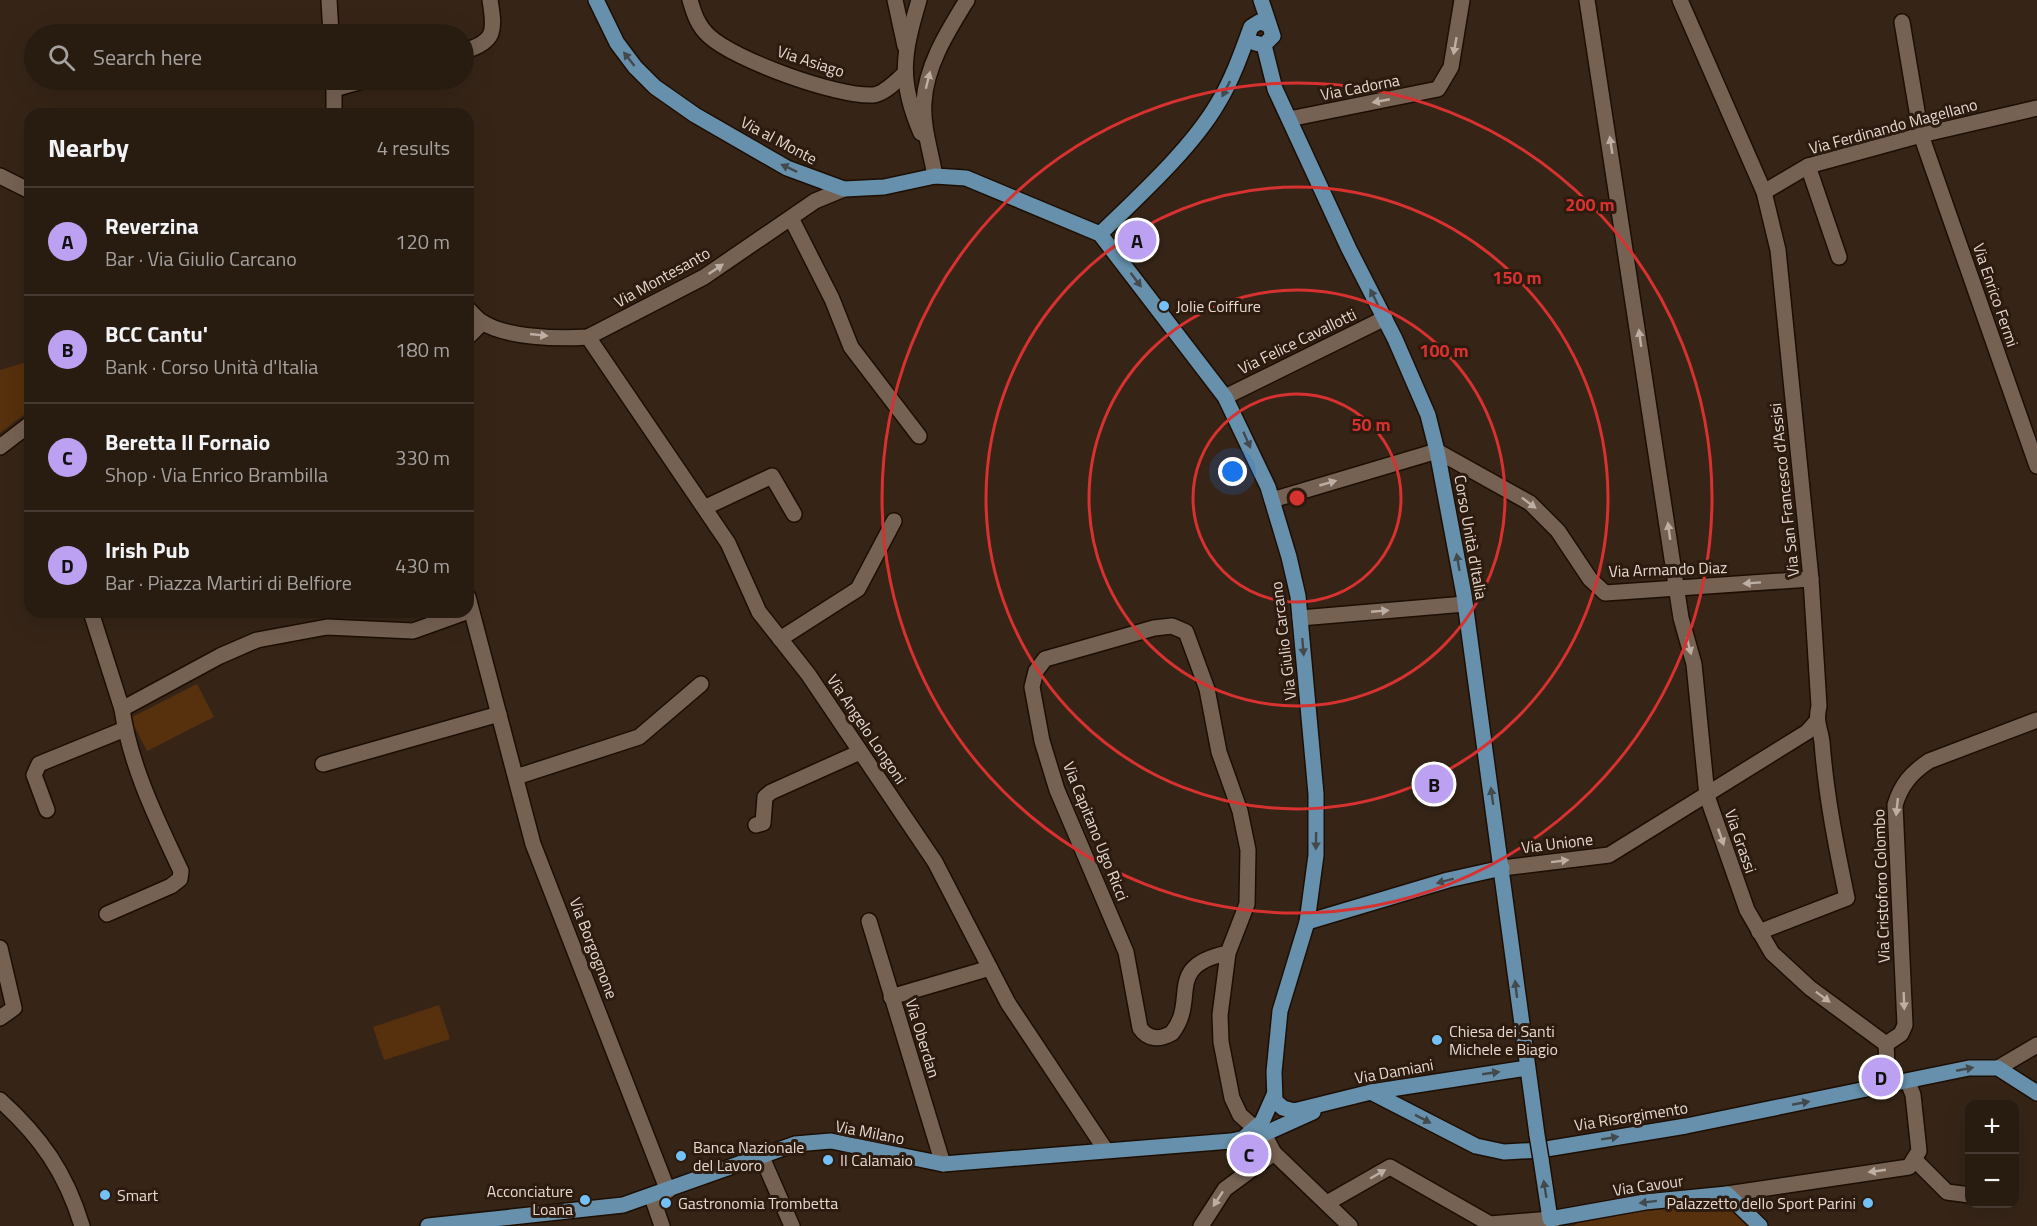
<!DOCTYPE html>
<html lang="en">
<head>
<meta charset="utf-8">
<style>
  body { margin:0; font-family:"Titillium Web",sans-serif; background:#34291f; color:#f1f3f6 }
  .controls { position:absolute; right:18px; bottom:18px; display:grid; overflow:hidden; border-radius:12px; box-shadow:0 6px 24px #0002 }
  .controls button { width:54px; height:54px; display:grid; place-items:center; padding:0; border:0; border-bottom:2px solid #443a31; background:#281c11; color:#f1f3f6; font:30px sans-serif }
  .you { position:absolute; left:1233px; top:472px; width:21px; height:21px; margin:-15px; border:4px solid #fff; border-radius:50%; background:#1a73e8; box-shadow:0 0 0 9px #1a73e833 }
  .badge { display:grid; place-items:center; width:39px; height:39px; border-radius:50%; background:#bca0f2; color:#111; font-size:20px; font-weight:700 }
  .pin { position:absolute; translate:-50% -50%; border:3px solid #fff; box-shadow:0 2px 6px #0006 }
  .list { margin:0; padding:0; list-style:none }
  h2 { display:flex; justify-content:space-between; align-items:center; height:78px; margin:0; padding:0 24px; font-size:26px }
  h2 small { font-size:20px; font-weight:400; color:#a5a19f }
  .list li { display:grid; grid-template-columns:39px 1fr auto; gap:18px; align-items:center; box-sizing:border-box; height:108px; padding:0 24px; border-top:2px solid #443a31 }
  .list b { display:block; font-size:22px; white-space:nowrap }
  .list p { margin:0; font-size:20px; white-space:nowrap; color:#a5a19f }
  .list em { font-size:20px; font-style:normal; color:#a5a19f }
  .icon { flex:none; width:33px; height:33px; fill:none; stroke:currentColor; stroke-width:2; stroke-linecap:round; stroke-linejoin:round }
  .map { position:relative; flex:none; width:2037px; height:1226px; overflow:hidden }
  .search { position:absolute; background:#281c11; box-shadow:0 6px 24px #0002; left:24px; top:24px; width:450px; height:66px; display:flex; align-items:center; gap:15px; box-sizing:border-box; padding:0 21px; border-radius:33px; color:#a5a19f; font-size:22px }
  .panel { position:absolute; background:#281c11; box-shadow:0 6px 24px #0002; left:24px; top:108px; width:450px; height:510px; border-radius:18px }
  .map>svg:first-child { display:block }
</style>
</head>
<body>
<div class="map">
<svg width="2037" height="1226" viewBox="0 0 2037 1226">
  <rect width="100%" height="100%" fill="#362517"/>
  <g fill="#57300d">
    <polygon points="30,361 30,410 0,433 0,370"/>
    <polygon points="197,684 214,717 147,751 130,718"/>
    <polygon points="439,1005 450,1039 384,1060 373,1027"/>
    <polygon points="1725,1199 1750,1226 1574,1226 1579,1221"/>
  </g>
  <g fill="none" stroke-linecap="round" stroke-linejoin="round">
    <defs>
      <g id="minor">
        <polyline points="329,0 331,34"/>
        <path d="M690,0C694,14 698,26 709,36C735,60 837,97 873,95C884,94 895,82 903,75"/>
        <polyline points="895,0 905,46"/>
        <path d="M919,0C903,54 898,80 921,133"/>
        <polyline points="1587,0 1681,618 1694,664 1707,796 1747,910 1772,953 1810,988 1886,1044"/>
        <path d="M1680,0L1764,192L1778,250L1811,579L1819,706C1815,723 1820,727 1822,742C1826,795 1836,846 1847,898L1759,932"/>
        <polyline points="1902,22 1921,135 2037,466"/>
        <path d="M464,51C496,42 495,30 490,0"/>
        <polyline points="334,80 334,114"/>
        <polyline points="334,89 366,80"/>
        <polyline points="1289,119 1438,89 1451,67 1462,0"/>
        <polyline points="1808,166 1839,257"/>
        <polyline points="0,176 30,191"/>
        <path d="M935,176C931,152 922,126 924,102C926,65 948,31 967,0"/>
        <polyline points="1764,192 1808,166 1921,135 2037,108"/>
        <polyline points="791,218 832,299 851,347 919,436"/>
        <path d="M468,309C472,313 477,319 482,322C506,338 560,339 588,337L704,277L815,201L844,189"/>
        <polyline points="468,337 482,323"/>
        <polyline points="588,337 728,543 759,612 808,674 935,862 1008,1003 1105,1149"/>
        <polyline points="1225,397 1385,318"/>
        <polyline points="0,447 30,424"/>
        <polyline points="1272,500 1437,451 1530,503 1558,531 1590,579 1605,593 1811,579"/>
        <polyline points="706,507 772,476 794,514"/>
        <polyline points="468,597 533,844 668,1191"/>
        <polyline points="91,612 122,709 220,656 257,640 327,627 413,631 466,612"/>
        <polyline points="1300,618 1465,604"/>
        <polyline points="780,639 858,589 894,521"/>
        <polyline points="323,764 499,714"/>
        <polyline points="516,777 639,737 701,684"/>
        <polyline points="47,810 34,775 39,764 125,729"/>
        <polyline points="756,825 763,823 765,797 771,792 860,752"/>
        <polyline points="1502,868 1609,855 1807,732 1816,722"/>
        <path d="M107,914L171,886L180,879L181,871C157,820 130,765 122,709"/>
        <polyline points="869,921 943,1164"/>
        <polyline points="0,948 14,1008 0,1018"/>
        <path d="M1228,953C1163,966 1199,999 1172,1033C1160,1040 1148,1040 1140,1028L1126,952L1057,790L1042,741L1032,687L1036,671L1045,659L1154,628L1172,626L1186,632L1207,689L1219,752L1240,811L1248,850L1247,904L1228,953L1220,1015L1221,1042L1232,1098L1240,1115L1256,1129"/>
        <polyline points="891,997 990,968"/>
        <path d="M1886,1044L1901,1034L1905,1025L1895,805C1901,785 1911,773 1929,761L2037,720"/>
        <polyline points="1886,1044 1888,1086"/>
        <polyline points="1998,1068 2037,1045"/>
        <path d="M0,1100C41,1137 66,1173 82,1226"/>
        <polyline points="1264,1134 1274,1153 1350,1226"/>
        <polyline points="761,1155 792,1226"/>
        <polyline points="1914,1159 1947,1192 1970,1195"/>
        <polyline points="1727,1194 1909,1167 1919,1151 1913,1095 1908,1082"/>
        <polyline points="652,1197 662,1226"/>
        <polyline points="1327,1203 1390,1167 1490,1224 1550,1219 1551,1226"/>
        <polyline points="1201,1226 1225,1189 1274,1153"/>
      </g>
      <g id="major">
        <polyline points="596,0 617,43 635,67 655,87 695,115 787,168 844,189 884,187 935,176 966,178 1100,234 1225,397 1268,487 1289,557 1298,596 1316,794 1316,855 1307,922 1280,1011 1274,1072 1275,1101 1283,1108 1294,1111 1371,1092 1527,1068"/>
        <polyline points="1255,43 1264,45 1273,36 1261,0"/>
        <polyline points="1264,45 1275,89 1349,249 1395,339 1428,415 1437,451 1464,595 1537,1135"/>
        <path d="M1100,234C1138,197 1192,148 1218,103C1232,80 1242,52 1251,27L1259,22L1267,24"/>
        <polyline points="1307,922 1448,880 1502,868"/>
        <polyline points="1371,1092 1476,1146 1504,1152 1540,1150 1686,1126 1969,1068 1998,1068 2037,1093"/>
        <polyline points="1246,1136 1262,1122 1274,1095"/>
        <polyline points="1541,1159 1550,1219 1645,1202 1727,1194 1760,1226"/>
        <polyline points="428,1226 623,1205 795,1144 831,1141 943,1164 1231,1141 1264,1134 1313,1112"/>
      </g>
    </defs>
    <use href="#minor" stroke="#1d0e03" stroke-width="18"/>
    <use href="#major" stroke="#1d0e03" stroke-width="18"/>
    <use href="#minor" stroke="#766253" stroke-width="15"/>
    <use href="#major" stroke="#6690ab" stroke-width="15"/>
    <defs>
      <polyline id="major-bridge" points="1537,1135 1541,1159"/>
    </defs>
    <use href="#major-bridge" stroke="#1d0e03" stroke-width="18" stroke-linecap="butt"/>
    <use href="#major-bridge" stroke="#6690ab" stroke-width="15"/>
  </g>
  <defs><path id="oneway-solid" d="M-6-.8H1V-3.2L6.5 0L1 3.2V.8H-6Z" transform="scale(1.5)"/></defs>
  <g fill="#beafa4">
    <use href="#oneway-solid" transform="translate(1455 46) rotate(100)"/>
    <use href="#oneway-solid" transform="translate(928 80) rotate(-76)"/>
    <use href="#oneway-solid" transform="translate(1381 101) rotate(169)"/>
    <use href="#oneway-solid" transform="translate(1611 145) rotate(-99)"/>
    <use href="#oneway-solid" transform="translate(716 269) rotate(-34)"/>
    <use href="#oneway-solid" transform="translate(539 335) rotate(6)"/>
    <use href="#oneway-solid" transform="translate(1640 338) rotate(-98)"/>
    <use href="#oneway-solid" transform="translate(1328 483) rotate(-16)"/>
    <use href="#oneway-solid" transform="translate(1529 503) rotate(37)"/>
    <use href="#oneway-solid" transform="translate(1669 531) rotate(-98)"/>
    <use href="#oneway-solid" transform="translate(1752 583) rotate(176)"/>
    <use href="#oneway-solid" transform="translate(1380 611) rotate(-5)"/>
    <use href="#oneway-solid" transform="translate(1689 646) rotate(75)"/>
    <use href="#oneway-solid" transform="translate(1897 807) rotate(96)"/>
    <use href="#oneway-solid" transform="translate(1721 837) rotate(71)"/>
    <use href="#oneway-solid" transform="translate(1560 861) rotate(-7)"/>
    <use href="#oneway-solid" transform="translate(1823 997) rotate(37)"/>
    <use href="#oneway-solid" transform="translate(1904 1001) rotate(88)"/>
    <use href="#oneway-solid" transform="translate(1877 1171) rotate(172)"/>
    <use href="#oneway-solid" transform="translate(1378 1174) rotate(-30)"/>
    <use href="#oneway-solid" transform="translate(1218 1199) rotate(123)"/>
  </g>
  <g fill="#434a4d">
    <use href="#oneway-solid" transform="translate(629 59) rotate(-128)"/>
    <use href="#oneway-solid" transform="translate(1226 89) rotate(117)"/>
    <use href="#oneway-solid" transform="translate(789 168) rotate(-155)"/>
    <use href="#oneway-solid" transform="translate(1136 280) rotate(53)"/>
    <use href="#oneway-solid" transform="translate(1374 297) rotate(-117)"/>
    <use href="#oneway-solid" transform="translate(1247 440) rotate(66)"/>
    <use href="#oneway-solid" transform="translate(1458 562) rotate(-100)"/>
    <use href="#oneway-solid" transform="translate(1303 647) rotate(85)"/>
    <use href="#oneway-solid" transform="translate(1492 796) rotate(-98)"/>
    <use href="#oneway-solid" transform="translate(1316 841) rotate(91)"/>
    <use href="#oneway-solid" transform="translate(1445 881) rotate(165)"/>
    <use href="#oneway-solid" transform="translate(1516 989) rotate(-97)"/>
    <use href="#oneway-solid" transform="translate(1965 1069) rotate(-11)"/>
    <use href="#oneway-solid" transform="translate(1491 1073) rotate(-8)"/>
    <use href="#oneway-solid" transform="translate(1801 1103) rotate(-11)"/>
    <use href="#oneway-solid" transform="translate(1423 1119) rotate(27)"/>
    <use href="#oneway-solid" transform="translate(1610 1138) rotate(-9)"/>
    <use href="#oneway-solid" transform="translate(1545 1189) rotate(-99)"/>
    <use href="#oneway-solid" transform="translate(1648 1202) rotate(173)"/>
  </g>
  <g fill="none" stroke="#d73130" stroke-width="3">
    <circle cx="1297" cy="498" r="104"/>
    <circle cx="1297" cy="498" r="208"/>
    <circle cx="1297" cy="498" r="311"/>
    <circle cx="1297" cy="498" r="415"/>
  </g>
  <g fill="#73c1f6" stroke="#2c1b0e" stroke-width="2">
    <circle cx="1164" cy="306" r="6"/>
    <circle cx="1437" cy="1040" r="6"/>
    <circle cx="681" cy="1156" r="6"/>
    <circle cx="828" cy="1160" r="6"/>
    <circle cx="105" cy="1195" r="6"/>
    <circle cx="585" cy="1200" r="6"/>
    <circle cx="666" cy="1203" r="6"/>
    <circle cx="1868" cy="1203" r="6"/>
  </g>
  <g text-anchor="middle" stroke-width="6" stroke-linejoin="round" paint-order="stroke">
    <g font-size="16" fill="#e4d8cf" stroke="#2c1b0e">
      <text transform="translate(811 61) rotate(18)" y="6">Via Asiago</text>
      <text transform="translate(1360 87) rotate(-11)" y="6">Via Cadorna</text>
      <text transform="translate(1893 126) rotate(-15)" y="6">Via Ferdinando Magellano</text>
      <text transform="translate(779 140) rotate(28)" y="6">Via al Monte</text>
      <text transform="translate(662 277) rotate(-29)" y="6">Via Montesanto</text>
      <text transform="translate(1996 295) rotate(71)" y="6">Via Enrico Fermi</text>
      <text transform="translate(1297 341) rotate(-26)" y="6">Via Felice Cavallotti</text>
      <text transform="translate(1784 490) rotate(-96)" y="6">Via San Francesco d'Assisi</text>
      <text transform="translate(1471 537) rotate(80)" y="6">Corso Unità d'Italia</text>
      <text transform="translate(1668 569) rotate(-2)" y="6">Via Armando Diaz</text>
      <text transform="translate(1283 641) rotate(-97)" y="6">Via Giulio Carcano</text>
      <text transform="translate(867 729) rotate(56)" y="6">Via Angelo Longoni</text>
      <text transform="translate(1096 831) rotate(68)" y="6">Via Capitano Ugo Ricci</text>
      <text transform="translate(1741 841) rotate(71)" y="6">Via Grassi</text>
      <text transform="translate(1557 843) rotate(-7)" y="6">Via Unione</text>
      <text transform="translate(1881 886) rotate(-92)" y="6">Via Cristoforo Colombo</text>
      <text transform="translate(594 948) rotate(69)" y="6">Via Borgognone</text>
      <text transform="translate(923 1038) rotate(73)" y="6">Via Oberdan</text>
      <text transform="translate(1394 1071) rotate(-10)" y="6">Via Damiani</text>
      <text transform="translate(1631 1116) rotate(-9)" y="6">Via Risorgimento</text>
      <text transform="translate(870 1132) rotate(11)" y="6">Via Milano</text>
      <text transform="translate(1648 1185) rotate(-8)" y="6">Via Cavour</text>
    </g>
    <g font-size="16" fill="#e4d8cf" stroke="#2c1b0e" text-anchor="start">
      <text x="1176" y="312">Jolie Coiffure</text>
      <text x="1449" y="1037">Chiesa dei Santi<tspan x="1449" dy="18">Michele e Biagio</tspan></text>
      <text x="693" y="1153">Banca Nazionale<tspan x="693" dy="18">del Lavoro</tspan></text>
      <text x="840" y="1166">Il Calamaio</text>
      <text x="573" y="1197" text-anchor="end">Acconciature<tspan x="573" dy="18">Loana</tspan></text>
      <text x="117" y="1201">Smart</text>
      <text x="678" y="1209">Gastronomia Trombetta</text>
      <text x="1856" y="1209" text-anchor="end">Palazzetto dello Sport Parini</text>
    </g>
  </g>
  <circle cx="1297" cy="498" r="9" fill="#d73130" stroke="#2c1b0e" stroke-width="3"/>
  <g font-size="18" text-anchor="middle" font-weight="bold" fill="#d73130" stroke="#2c1b0e" stroke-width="6" stroke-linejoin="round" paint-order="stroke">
    <text x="1590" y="211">200 m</text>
    <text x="1517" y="284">150 m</text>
    <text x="1444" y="357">100 m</text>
    <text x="1371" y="431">50 m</text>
  </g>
</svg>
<div class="controls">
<button>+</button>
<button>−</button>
</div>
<div class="you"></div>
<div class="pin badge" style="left:1137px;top:240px">A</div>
<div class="pin badge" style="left:1434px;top:784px">B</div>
<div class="pin badge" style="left:1249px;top:1154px">C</div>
<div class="pin badge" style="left:1881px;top:1077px">D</div>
<div class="search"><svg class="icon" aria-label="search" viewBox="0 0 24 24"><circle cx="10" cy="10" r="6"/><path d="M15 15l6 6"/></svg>Search here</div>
<section class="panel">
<h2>Nearby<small>4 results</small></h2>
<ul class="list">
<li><span class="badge">A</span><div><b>Reverzina</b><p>Bar · Via Giulio Carcano</p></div><em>120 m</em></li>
<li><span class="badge">B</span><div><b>BCC Cantu'</b><p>Bank · Corso Unità d'Italia</p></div><em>180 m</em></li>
<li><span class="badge">C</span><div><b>Beretta Il Fornaio</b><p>Shop · Via Enrico Brambilla</p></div><em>330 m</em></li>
<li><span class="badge">D</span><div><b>Irish Pub</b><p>Bar · Piazza Martiri di Belfiore</p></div><em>430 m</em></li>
</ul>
</section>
</div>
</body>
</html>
